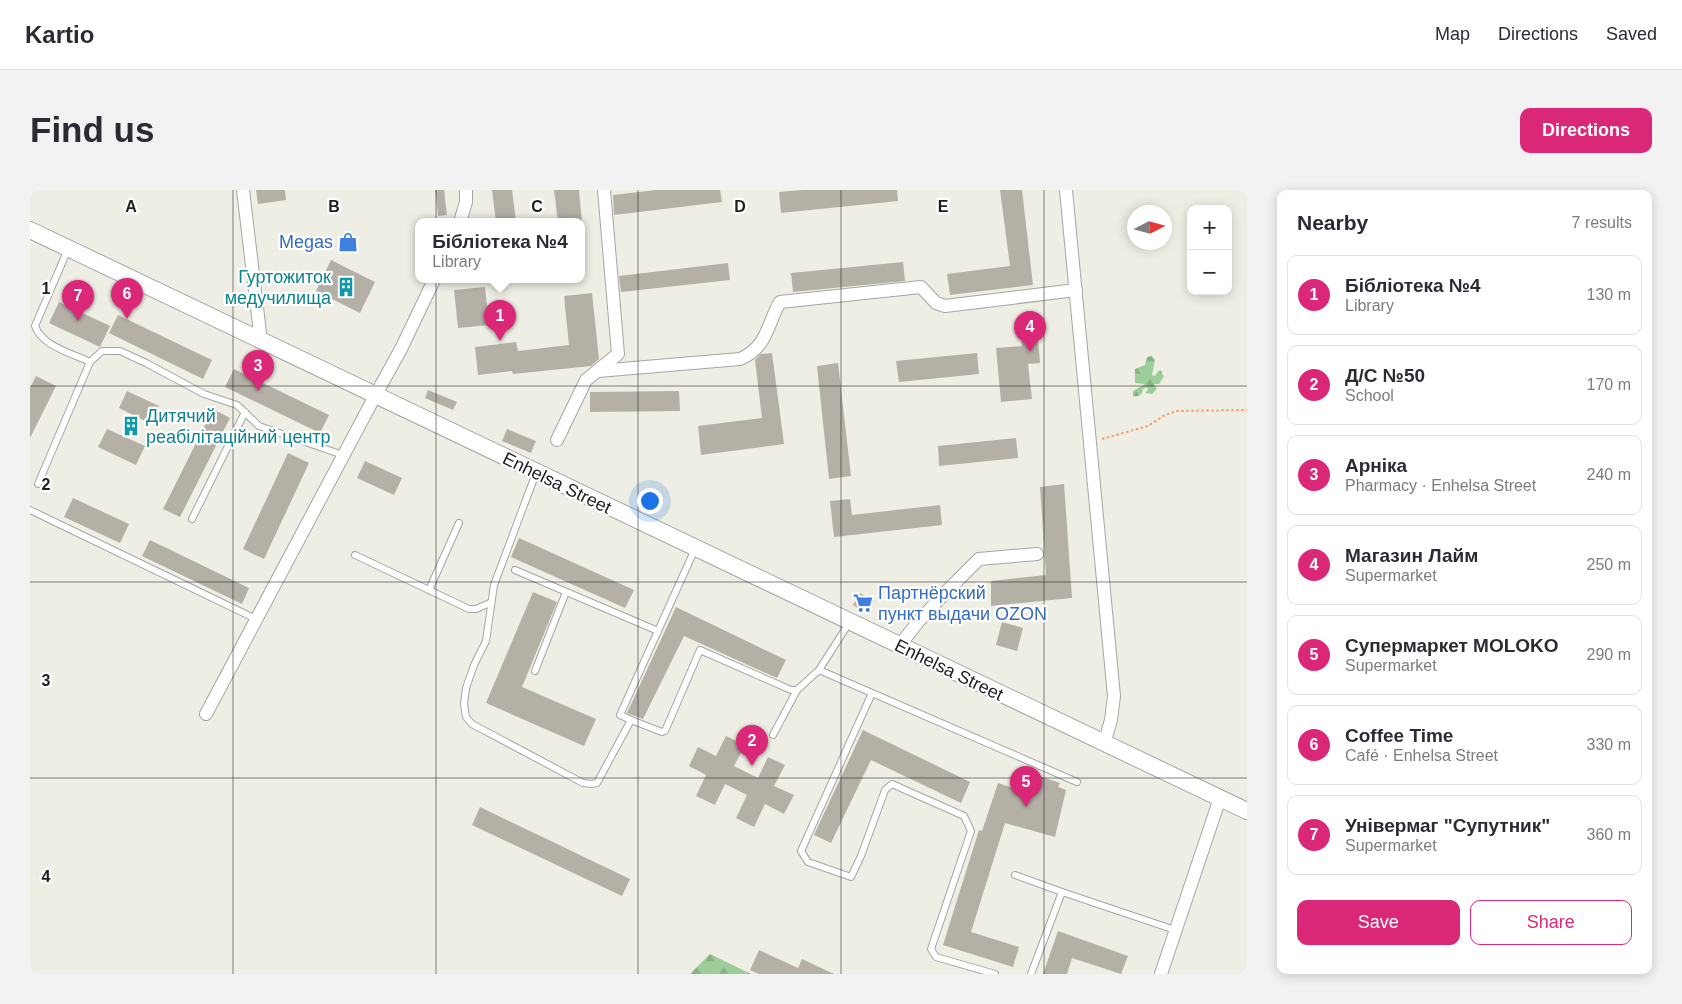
<!DOCTYPE html>
<html lang="en">
<head>
<meta charset="utf-8">
<style>
  body { margin:0; font-family:Arial,sans-serif; background:#f2f2f3; color:#2b2b33 }
  .controls { position:absolute; right:15px; top:15px; display:grid; overflow:hidden; border-radius:10px; box-shadow:0 2px 12px #0003 }
  .controls button { width:45px; height:45px; display:grid; place-items:center; padding:0; border:0; border-bottom:1px solid #e1e1e2; background:#fff; color:#2b2b33; font:25px sans-serif }
  .compass { position:absolute; left:1097px; top:15px; width:45px; height:45px; border-radius:50%; background:#fff; box-shadow:0 2px 12px #0003; rotate:84deg }
  .you { position:absolute; left:619px; top:310px; width:18px; height:18px; margin:-12px; border:4px solid #fff; border-radius:50%; background:#1a73e8; box-shadow:0 0 0 8px #1a73e833 }
  .badge { display:grid; place-items:center; width:32px; height:32px; border-radius:50%; background:#db2777; color:#fff; font-size:16px; font-weight:700 }
  .pin { position:absolute; translate:-50% -41px; filter:drop-shadow(0 1px 2px #0008) }
  .pin::after { content:''; position:absolute; top:26px; width:18px; height:15px; background:inherit; clip-path:polygon(0 0,100% 0,50% 100%) }
  .popup { position:absolute; left:385px; top:28px; width:170px; height:65px; box-sizing:border-box; display:grid; place-content:center; border-radius:10px; background:#fff; filter:drop-shadow(0 1px 4px #0005); font-size:16px; white-space:nowrap; color:#7c7c81 }
  .popup b { font-size:19px; color:#2b2b33 }
  .popup::after { content:''; position:absolute; left:50%; top:100%; margin-left:-10px; border:10px solid transparent; border-top-color:#fff }
  .list { margin:0; padding:0; list-style:none }
  h2 { display:flex; justify-content:space-between; align-items:center; height:65px; margin:0; padding:0 20px; font-size:21px }
  h2 small { font-size:16px; font-weight:400; color:#7c7c81 }
  .list li { display:grid; grid-template-columns:32px 1fr auto; gap:15px; align-items:center; box-sizing:border-box; height:80px; margin:0 10px 10px; padding:0 10px; border:1px solid #e1e1e2; border-radius:10px }
  .list b { display:block; font-size:19px; white-space:nowrap }
  .list p { margin:0; font-size:16px; white-space:nowrap; color:#7c7c81 }
  .list em { font-size:16px; font-style:normal; color:#7c7c81 }
  .actions { display:flex; gap:10px; padding:15px 20px }
  .actions a { flex:1; padding:11px 0; border:1px solid #db2777; border-radius:10px; text-align:center; font-size:18px; color:#db2777 }
  .actions .main { background:#db2777; color:#fff }
  .map { position:relative; flex:none; width:1217px; height:784px; overflow:hidden; border-radius:10px }
  header { display:flex; align-items:center; gap:30px; box-sizing:border-box; height:70px; padding:0 25px; background:#fff; border-bottom:1px solid #e1e1e2 }
  header strong { font-size:24px }
  nav { display:flex; gap:28px; margin-inline-start:auto; font-size:18px }
  .intro { display:flex; align-items:center; justify-content:space-between; box-sizing:border-box; height:120px; padding:0 30px }
  h1 { margin:0; font-size:35px }
  .button { padding:12px 22px; border-radius:10px; background:#db2777; color:#fff; font-size:18px; font-weight:700 }
  main { display:flex; gap:30px; padding:0 30px }
  aside { flex:1; background:#fff; border-radius:10px; box-shadow:0 2px 12px #0003 }
  .map>svg:first-child { display:block }
</style>
</head>
<body>
<header>
<strong>Kartio</strong>
<nav><a>Map</a><a>Directions</a><a>Saved</a></nav>
</header>
<div class="intro"><h1>Find us</h1><a class="button">Directions</a></div>
<main>
<div class="map">
<svg width="1217" height="784" viewBox="0 0 1217 784">
  <defs>
    <pattern id="forest-firs" width="22" height="20" patternUnits="userSpaceOnUse" patternTransform="scale(1.25)"><rect width="22" height="20" fill="#9dcd99"/><path d="M5 1l3.5 6h-7zM16 11l3.5 6h-7z" fill="#87b083"/></pattern>
  </defs>
  <rect width="100%" height="100%" fill="#efeee4"/>
  <g fill="url(#forest-firs)">
    <path d="M1122,166L1125,170L1122,185L1125,186L1128,181L1131,180L1132,184L1134,186L1129,194H1124L1127,199L1122,204L1115,203L1118,200L1117,197L1113,199C1112,205 1109,207 1103,206V201L1115,194L1105,193V179L1115,175L1117,167Z"/>
    <polygon points="679,765 680,764 721,784 660,784"/>
  </g>
  <g fill="#b4b0a6">
    <polygon points="226,0 255,0 256,10 228,14"/>
    <polygon points="405,0 414,0 417,25 408,26"/>
    <polygon points="462,0 482,0 486,32 466,32"/>
    <polygon points="524,0 549,0 552,32 528,32"/>
    <polygon points="626,0 690,0 692,12 584,25 583,5"/>
    <polygon points="773,0 867,0 868,11 751,23 749,2"/>
    <polygon points="970,0 992,0 1003,95 920,105 917,84 980,76"/>
    <polygon points="301,70 345,92 330,123 286,101"/>
    <polygon points="873,72 875,91 763,102 761,83"/>
    <polygon points="698,73 700,90 591,102 589,86"/>
    <polygon points="455,97 459,135 428,138 424,100"/>
    <polygon points="562,103 569,169 561,176 483,184 482,181 448,185 445,157 486,152 488,161 539,155 534,106"/>
    <polygon points="29,112 80,136 70,157 19,133"/>
    <polygon points="88,125 182,170 173,189 79,143"/>
    <polygon points="1008,149 1010,173 998,174 1002,209 971,212 966,158 992,156 991,151"/>
    <polygon points="742,163 754,254 671,265 668,236 732,228 725,170 731,164"/>
    <polygon points="947,163 949,184 869,192 866,171"/>
    <polygon points="808,173 821,286 799,289 787,176"/>
    <polygon points="204,179 299,225 290,243 195,197"/>
    <polygon points="6,186 26,196 0,248 0,198"/>
    <polygon points="398,200 427,212 423,220 395,208"/>
    <polygon points="97,201 129,216 121,234 89,218"/>
    <polygon points="649,201 650,221 560,222 560,202"/>
    <polygon points="183,219 200,228 150,327 133,319"/>
    <polygon points="77,239 115,256 106,275 68,257"/>
    <polygon points="477,239 506,251 501,263 472,251"/>
    <polygon points="986,248 988,268 909,276 908,256"/>
    <polygon points="258,263 279,273 234,369 213,359"/>
    <polygon points="335,271 372,288 364,305 327,288"/>
    <polygon points="1034,294 1042,408 961,416 961,391 1016,385 1010,297"/>
    <polygon points="43,308 99,334 90,353 34,327"/>
    <polygon points="820,309 822,325 910,315 912,335 804,347 800,311"/>
    <polygon points="489,348 604,400 595,418 481,367"/>
    <polygon points="120,350 219,398 212,414 112,366"/>
    <polygon points="503,402 527,412 492,497 566,529 554,556 456,513"/>
    <polygon points="830,403 844,411 837,423 823,415"/>
    <polygon points="646,417 756,470 747,488 654,446 613,529 597,523"/>
    <polygon points="972,432 993,438 987,461 966,455"/>
    <polygon points="833,540 940,592 931,613 841,570 801,653 784,645"/>
    <polygon points="696,546 715,555 704,576 728,588 738,567 755,575 744,596 764,605 754,624 735,614 724,637 706,628 717,605 695,594 685,615 666,606 676,585 659,576 668,557 686,566"/>
    <polygon points="1009,586 1030,593 1028,597 1036,600 1025,647 975,633 941,742 989,757 983,777 913,755 949,640 952,641 968,593 1003,605"/>
    <polygon points="450,617 600,689 592,706 442,635"/>
    <polygon points="1028,741 1098,766 1091,784 1042,768 1037,784 1013,784"/>
    <polygon points="729,760 768,778 772,769 804,784 729,784 720,780"/>
  </g>
  <g fill="none" stroke-linecap="round" stroke-linejoin="round">
    <defs>
      <g id="service">
        <path d="M38,59L5,136C12,156 41,163 60,172L72,161H90L116,173L174,204L207,215L229,236L313,265"/>
        <polyline points="506,283 464,395 456,451 444,475 436,498 434,514 436,527 442,534 553,593 562,594 567,593 601,530 590,525 665,359"/>
        <polyline points="8,294 60,172"/>
        <polyline points="0,320 226,429"/>
        <polyline points="162,329 215,222"/>
        <polyline points="325,365 439,419 446,419 460,413"/>
        <polyline points="485,380 628,441"/>
        <polyline points="399,400 429,333"/>
        <polyline points="789,480 1047,592"/>
        <polyline points="505,481 536,402"/>
        <polyline points="842,503 771,661 778,672 821,687 831,666 855,600 862,594 934,626 941,641 901,759 906,767 965,784"/>
        <polyline points="601,530 632,542 635,541 670,460 761,500 767,500 789,480 819,433"/>
        <polyline points="743,545 767,500"/>
        <polyline points="985,685 1032,702"/>
        <polyline points="1001,784 1032,702 1145,740"/>
      </g>
      <g id="minor">
        <polyline points="213,0 231,151"/>
        <polyline points="1036,0 1084,506 1081,530 1074,554"/>
        <polyline points="430,32 436,12 436,0"/>
        <path d="M568,181L710,169C738,157 737,134 750,112L891,97L906,113L915,116L1046,100"/>
        <polyline points="527,250 556,190 588,164 574,0"/>
        <polyline points="869,456 888,432 913,405 949,369 1007,364"/>
        <polyline points="176,524 345,206 371,159 404,90"/>
        <polyline points="1131,784 1190,608"/>
      </g>
      <polyline id="tertiary" points="0,40 1217,621"/>
    </defs>
    <use href="#service" stroke="#a5a5a5" stroke-width="8"/>
    <use href="#minor" stroke="#a5a5a5" stroke-width="14"/>
    <use href="#tertiary" stroke="#a5a5a5" stroke-width="18"/>
    <polyline stroke="#f79a6d" stroke-width="2" stroke-dasharray="2.5 2.5" stroke-linecap="butt" points="1072,249 1118,236 1135,225 1147,221 1217,220"/>
    <use href="#service" stroke="#fff" stroke-width="6"/>
    <use href="#minor" stroke="#fff" stroke-width="12"/>
    <use href="#tertiary" stroke="#fff" stroke-width="16"/>
  </g>
  <path fill="none" stroke="#1e1e1e" stroke-width="1" stroke-opacity="0.55" d="M203,0V784M406,0V784M608,0V784M811,0V784M1014,0V784M0,196H1217M0,392H1217M0,588H1217"/>
  <defs>
    <symbol id="shop-bare" viewBox="-9 -9 18 18"><path d="M-5-2.5h2.3a2.7 3.5 0 0 1 5.4 0H5L5.5 6h-11ZM-1.5-2.5h3a1.5 2.3 0 0 0-3 0Z" fill="#3f7fe0" stroke="#fff" stroke-width="2.5" paint-order="stroke"/></symbol>
    <symbol id="building-bare" viewBox="-9 -9 18 18"><path d="M-4-6H4V6H1V3H-1V6H-4ZM-2.5-4.3h1.7v1.8h-1.7ZM.8-4.3h1.7v1.8H.8ZM-2.5-1h1.7V.8h-1.7ZM.8-1h1.7V.8H.8Z" fill="#0f9aa8" stroke="#fff" stroke-width="2.5" paint-order="stroke"/></symbol>
    <symbol id="supermarket-bare" viewBox="-9 -9 18 18"><path d="M-6-5.5h2.5l.6 2H6L4.5 2H-2.5L-4.4-4H-6ZM-1.5 3.2a1.3 1.3 0 1 0 .1 0ZM3 3.2a1.3 1.3 0 1 0 .1 0Z" fill="#3f7fe0" stroke="#fff" stroke-width="2.5" paint-order="stroke"/></symbol>
  </defs>
  <g fill-rule="evenodd">
    <use href="#shop-bare" x="304" y="38" width="28" height="28"/>
    <use href="#building-bare" x="302" y="83" width="28" height="28"/>
    <use href="#building-bare" x="87" y="222" width="28" height="28"/>
    <use href="#supermarket-bare" x="819" y="399" width="28" height="28"/>
  </g>
  <g text-anchor="middle" stroke-width="4.5" stroke-linejoin="round" paint-order="stroke">
    <g font-size="18" fill="#366cbe" stroke="#fff" text-anchor="end">
      <text x="303" y="58">Megas</text>
      <text x="848" y="409" text-anchor="start">Партнёрский<tspan x="848" dy="21">пункт выдачи OZON</tspan></text>
    </g>
    <g font-size="18" fill="#0d838f" stroke="#fff" text-anchor="end">
      <text x="301" y="93">Гуртожиток<tspan x="301" dy="21">медучилища</tspan></text>
      <text x="116" y="232" text-anchor="start">Дитячий<tspan x="116" dy="21">реабілітаційний центр</tspan></text>
    </g>
    <g font-size="18" fill="#1e1e1e" stroke="#fff">
      <text transform="translate(527 293) rotate(26)" y="6">Enhelsa Street</text>
      <text transform="translate(919 480) rotate(26)" y="6">Enhelsa Street</text>
    </g>
  </g>
  <g font-size="16" text-anchor="middle" font-weight="bold" fill="#1e1e1e" stroke="#fff" stroke-width="4.5" stroke-linejoin="round" paint-order="stroke">
    <text x="101" y="22">A</text>
    <text x="304" y="22">B</text>
    <text x="507" y="22">C</text>
    <text x="710" y="22">D</text>
    <text x="913" y="22">E</text>
    <text x="16" y="104">1</text>
    <text x="16" y="300">2</text>
    <text x="16" y="496">3</text>
    <text x="16" y="692">4</text>
  </g>
</svg>
<div class="controls">
<button>+</button>
<button>−</button>
</div>
<svg class="compass" viewBox="-18 -18 36 36"><path d="M0-13l5 13h-10z" fill="#e53935"/><path d="M0 13l5-13h-10z" fill="#7c7c81"/></svg>
<div class="you"></div>
<div class="pin badge" style="left:470px;top:151px">1</div>
<div class="popup"><b>Бібліотека №4</b>Library</div>
<div class="pin badge" style="left:722px;top:576px">2</div>
<div class="pin badge" style="left:228px;top:201px">3</div>
<div class="pin badge" style="left:1000px;top:162px">4</div>
<div class="pin badge" style="left:996px;top:617px">5</div>
<div class="pin badge" style="left:97px;top:129px">6</div>
<div class="pin badge" style="left:48px;top:131px">7</div>
</div>
<aside>
<h2>Nearby<small>7 results</small></h2>
<ul class="list">
<li><span class="badge">1</span><div><b>Бібліотека №4</b><p>Library</p></div><em>130 m</em></li>
<li><span class="badge">2</span><div><b>Д/С №50</b><p>School</p></div><em>170 m</em></li>
<li><span class="badge">3</span><div><b>Арніка</b><p>Pharmacy · Enhelsa Street</p></div><em>240 m</em></li>
<li><span class="badge">4</span><div><b>Магазин Лайм</b><p>Supermarket</p></div><em>250 m</em></li>
<li><span class="badge">5</span><div><b>Супермаркет MOLOKO</b><p>Supermarket</p></div><em>290 m</em></li>
<li><span class="badge">6</span><div><b>Coffee Time</b><p>Café · Enhelsa Street</p></div><em>330 m</em></li>
<li><span class="badge">7</span><div><b>Універмаг &quot;Супутник&quot;</b><p>Supermarket</p></div><em>360 m</em></li>
</ul>
<div class="actions"><a class="main">Save</a><a>Share</a></div>
</aside>
</main>
</body>
</html>
